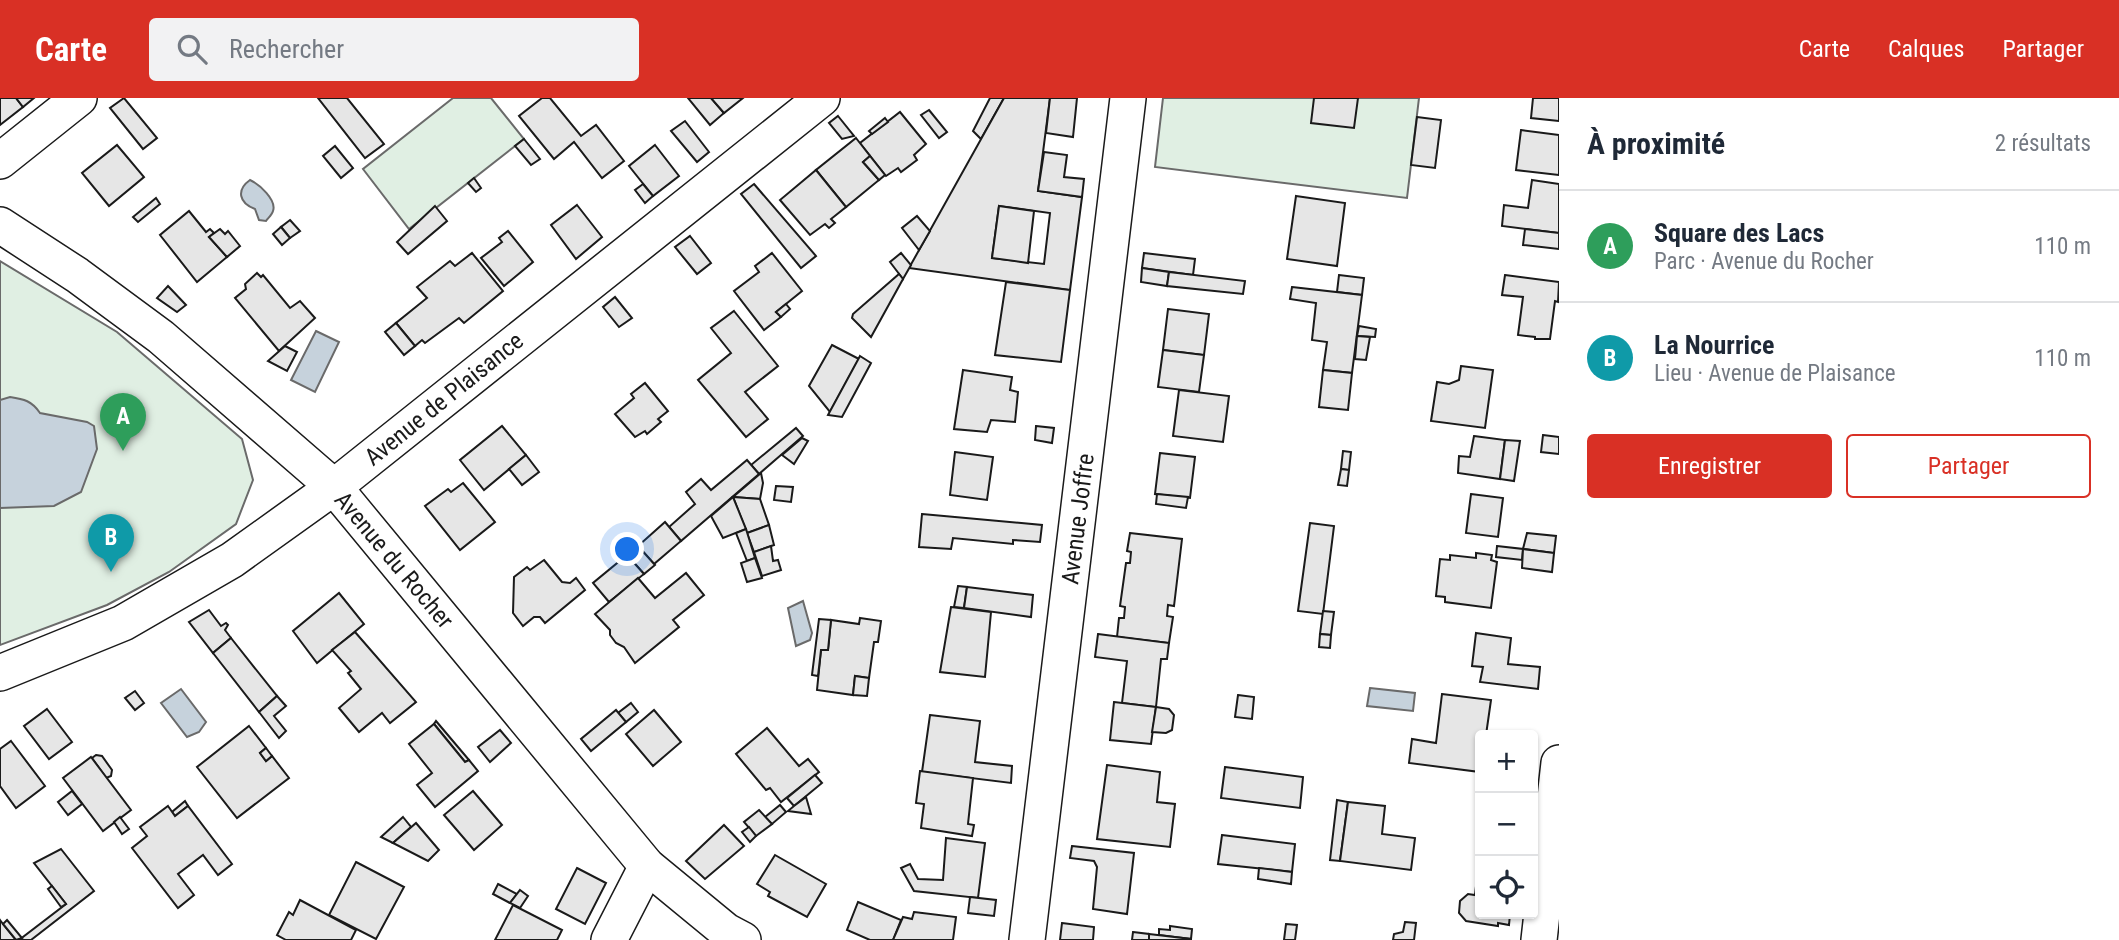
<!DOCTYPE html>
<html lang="fr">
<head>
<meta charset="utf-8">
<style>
  body { margin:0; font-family:"Roboto Condensed",sans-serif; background:#f2f2f3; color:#1f2937 }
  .controls { position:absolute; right:21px; bottom:21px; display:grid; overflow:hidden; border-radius:7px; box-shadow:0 2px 5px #0004 }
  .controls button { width:63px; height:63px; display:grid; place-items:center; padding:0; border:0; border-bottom:2px solid #e0e1e3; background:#fff; color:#1f2937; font:35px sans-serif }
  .you { position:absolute; left:628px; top:452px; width:24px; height:24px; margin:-18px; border:5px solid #fff; border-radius:50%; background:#1a73e8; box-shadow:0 0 0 10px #1a73e833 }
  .badge { display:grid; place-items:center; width:46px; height:46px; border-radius:50%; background:#d93025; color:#fff; font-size:23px; font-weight:700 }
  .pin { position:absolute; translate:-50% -58px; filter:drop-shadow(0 2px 4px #0008) }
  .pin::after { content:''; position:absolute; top:37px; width:24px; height:21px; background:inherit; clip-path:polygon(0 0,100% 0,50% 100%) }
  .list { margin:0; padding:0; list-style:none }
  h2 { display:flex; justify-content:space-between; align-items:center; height:91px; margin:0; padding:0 28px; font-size:30px }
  h2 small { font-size:23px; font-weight:400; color:#747a83 }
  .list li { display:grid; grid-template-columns:46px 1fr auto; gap:21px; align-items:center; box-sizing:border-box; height:112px; padding:0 28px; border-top:2px solid #e0e1e3 }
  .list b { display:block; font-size:26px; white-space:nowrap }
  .list p { margin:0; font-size:23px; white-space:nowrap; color:#747a83 }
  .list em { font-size:23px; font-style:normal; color:#747a83 }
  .actions { display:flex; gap:14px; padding:21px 28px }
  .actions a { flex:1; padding:16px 0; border:2px solid #d93025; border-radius:7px; text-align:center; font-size:24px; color:#d93025 }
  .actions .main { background:#d93025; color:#fff }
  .icon { flex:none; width:38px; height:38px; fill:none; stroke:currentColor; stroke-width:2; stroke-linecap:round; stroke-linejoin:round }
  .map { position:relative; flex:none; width:1559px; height:842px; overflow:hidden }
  header { display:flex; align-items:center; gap:42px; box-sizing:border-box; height:98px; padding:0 35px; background:#d93025; color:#fff }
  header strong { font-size:33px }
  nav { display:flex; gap:38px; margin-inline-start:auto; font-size:24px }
  .search { width:490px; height:63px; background:#f2f2f3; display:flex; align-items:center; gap:18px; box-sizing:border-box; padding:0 24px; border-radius:7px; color:#747a83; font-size:26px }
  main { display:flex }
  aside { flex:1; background:#fff }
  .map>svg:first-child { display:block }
</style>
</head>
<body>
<header>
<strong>Carte</strong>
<div class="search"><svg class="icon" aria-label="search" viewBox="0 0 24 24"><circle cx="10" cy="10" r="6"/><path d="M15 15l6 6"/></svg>Rechercher</div>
<nav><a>Carte</a><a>Calques</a><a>Partager</a></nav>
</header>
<main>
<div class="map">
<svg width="1559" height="842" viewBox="0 0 1559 842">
  <rect width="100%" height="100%" fill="#fff"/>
  <g fill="#e0efe3" stroke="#6a6a6a" stroke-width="2">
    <polygon points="453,0 491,0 524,41 409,131 363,71"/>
    <polygon points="1163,0 1419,0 1407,100 1155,69"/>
    <polygon points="0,163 117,234 242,341 253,382 236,426 169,474 107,507 0,547"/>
  </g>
  <g fill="#c6d2dc" stroke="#6a6a6a" stroke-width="2">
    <path d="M250,82C259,86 277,102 273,113C272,117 268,120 266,123L259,122L255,111C239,105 236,92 250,82Z"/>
    <polygon points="316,233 339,244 315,294 291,282"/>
    <path d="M10,299C24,301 32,303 40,315L87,324L94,328L97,351L81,394L54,408L0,410V302Z"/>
    <polygon points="803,503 812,535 810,542 796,548 788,510"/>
    <polygon points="1370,590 1415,595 1413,613 1367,608"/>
    <polygon points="181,591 206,624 199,634 187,639 161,605"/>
  </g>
  <g fill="#e6e6e6" stroke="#1a1a1a" stroke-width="2" fill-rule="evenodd">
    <polygon points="0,0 16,0 23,9 0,27"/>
    <polygon points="16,0 34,0 23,9"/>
    <polygon points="124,0 157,40 143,51 110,10"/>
    <polygon points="318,0 347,0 384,46 365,60"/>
    <polygon points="542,0 550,0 581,38 596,27 624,63 602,80 574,44 554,61 519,18"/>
    <polygon points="688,0 711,0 724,15 710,27"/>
    <polygon points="711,0 743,0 724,15"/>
    <polygon points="990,0 1004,0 981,41 973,33"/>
    <path d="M1004,0H1050L1038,93L1082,99L1070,192L909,170ZM999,108L1050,115L1044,166L992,160Z"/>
    <polygon points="1050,0 1077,0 1073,39 1046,35"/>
    <polygon points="1314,0 1358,0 1354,30 1311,25"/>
    <polygon points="1533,0 1559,0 1559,23 1531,20"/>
    <polygon points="929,12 947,34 939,40 921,17"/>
    <polygon points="900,14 926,46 914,57 917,62 901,74 898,70 886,78 860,45"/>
    <polygon points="838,18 854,38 842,41 829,25"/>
    <polygon points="1417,19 1441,22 1435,70 1411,67"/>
    <polygon points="885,20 888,24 872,36 869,33"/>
    <polygon points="685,23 709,54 697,64 671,33"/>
    <polygon points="1521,32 1559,37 1559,77 1516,72"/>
    <polygon points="856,40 870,58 863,64 879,82 846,109 816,72"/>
    <polygon points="524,41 540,61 531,67 515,48"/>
    <polygon points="117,47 144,79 109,108 82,75"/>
    <polygon points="655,47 679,78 653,98 629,68"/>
    <polygon points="335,48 353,70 341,80 323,58"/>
    <polygon points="1044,54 1067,57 1064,79 1084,81 1082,99 1038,93"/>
    <polygon points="870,58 885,77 879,82 863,64"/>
    <polygon points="816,72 846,109 831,121 835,125 829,130 825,126 810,137 780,102"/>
    <polygon points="474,80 481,90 476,94 468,85"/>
    <polygon points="1532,82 1559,86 1559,135 1502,128 1504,107 1528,110"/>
    <polygon points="643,86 653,98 645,105 635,92"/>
    <polygon points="754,86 816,158 801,170 741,96"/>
    <polygon points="1296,98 1345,105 1337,168 1287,161"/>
    <polygon points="156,100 160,106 138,124 133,119"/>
    <polygon points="577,107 602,139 576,161 551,127"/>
    <polygon points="435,108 447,123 408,156 397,144"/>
    <polygon points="999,108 1034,113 1028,165 992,160"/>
    <polygon points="189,113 206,134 210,131 214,135 209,139 227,159 197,184 160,137"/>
    <polygon points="917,118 930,133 919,152 902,130"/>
    <polygon points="290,122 300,133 290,140 281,129"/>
    <polygon points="281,129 290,140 282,147 273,136"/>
    <polygon points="220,131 225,136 228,133 240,148 227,159 209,139"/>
    <polygon points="1525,131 1559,135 1559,151 1523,147"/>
    <polygon points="508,133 533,164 504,188 481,160 502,144 499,140"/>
    <polygon points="690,138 711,165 697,176 675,149"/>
    <polygon points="472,155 503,193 464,225 459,220 425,245 422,242 415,248 396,225 427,200 417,189 450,163 455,168"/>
    <polygon points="772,155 802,193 776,214 781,219 764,232 734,193 759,174 755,168"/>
    <polygon points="901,155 911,167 903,181 890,164"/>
    <polygon points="1144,155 1195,161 1193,177 1142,170"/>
    <polygon points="1142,170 1169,174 1167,188 1141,184"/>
    <polygon points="1169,174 1245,183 1243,196 1167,188"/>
    <polygon points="257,175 261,179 263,177 290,210 300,203 315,220 279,253 235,200 246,191 245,186"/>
    <polygon points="899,176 903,181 871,239 852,220 853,216"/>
    <polygon points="1339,177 1364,180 1362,197 1337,194"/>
    <polygon points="1505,177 1559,184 1558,204 1555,203 1550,241 1535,241 1535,239 1518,237 1523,199 1502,197"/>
    <polygon points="1006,184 1070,192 1061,264 995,257"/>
    <polygon points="168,188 186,207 177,214 157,200"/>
    <polygon points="1292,189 1362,197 1352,275 1323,272 1327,244 1312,242 1316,205 1290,201"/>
    <polygon points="615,199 632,220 619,229 603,209"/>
    <polygon points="786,206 790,211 781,219 776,214"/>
    <polygon points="1168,211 1209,216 1204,257 1163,252"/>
    <polygon points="734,213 778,268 745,294 768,321 746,339 698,282 731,255 711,230"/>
    <polygon points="396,225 415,248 404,257 385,234"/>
    <polygon points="1359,228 1376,231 1375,239 1357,238"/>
    <polygon points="1357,238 1370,239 1366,262 1355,261"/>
    <polygon points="832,247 859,261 830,314 809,288"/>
    <polygon points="285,248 297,254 287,273 268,263"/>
    <polygon points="1163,252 1204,257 1199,294 1158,289"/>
    <polygon points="860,258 871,265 842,319 828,317"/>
    <polygon points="1461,268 1493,272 1485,330 1431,323 1437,284 1449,286 1459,282"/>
    <polygon points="963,272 1012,279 1010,292 1018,294 1015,324 991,322 987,334 954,331"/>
    <polygon points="1323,272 1352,275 1348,312 1319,309"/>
    <polygon points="645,285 668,313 658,321 661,324 647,336 645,333 635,339 615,316 634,300 631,296"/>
    <polygon points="1179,292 1229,298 1223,344 1173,338"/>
    <polygon points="502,328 526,357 484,392 460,362"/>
    <polygon points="1036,328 1054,330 1052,345 1035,342"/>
    <polygon points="796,330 803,338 759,376 751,367"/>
    <polygon points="1543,337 1559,339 1559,356 1541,354"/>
    <polygon points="1474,338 1505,342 1500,381 1458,375 1459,358 1470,359"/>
    <polygon points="802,340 808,343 794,366 782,357"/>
    <polygon points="1505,342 1520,343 1514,383 1500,381"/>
    <polygon points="1343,353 1351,354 1349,372 1341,371"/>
    <polygon points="955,354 993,359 987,402 950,397"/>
    <polygon points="1160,355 1195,359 1190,400 1155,396"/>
    <polygon points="526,357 539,374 522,387 509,371"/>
    <polygon points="747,362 759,376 681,443 669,429 695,406 686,394 701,381 711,392"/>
    <polygon points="1341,371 1349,372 1347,388 1338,387"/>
    <polygon points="761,375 763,385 760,401 733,399"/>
    <polygon points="463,385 495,424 460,452 425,408 448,391 451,394"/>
    <polygon points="776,388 793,389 791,404 774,402"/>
    <polygon points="1157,396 1188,399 1186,410 1156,406"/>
    <polygon points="1471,396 1503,400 1498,439 1466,435"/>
    <polygon points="733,399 760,401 769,427 747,435"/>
    <polygon points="733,399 746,431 723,440 711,418"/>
    <polygon points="922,416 1042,427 1040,444 1013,442 1013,446 953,440 951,451 919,449"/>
    <polygon points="665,424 681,443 654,466 638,448"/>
    <polygon points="1310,425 1334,428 1323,516 1298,513"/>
    <polygon points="769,427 774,447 754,454 747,435"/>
    <polygon points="746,431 755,460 747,463 736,435"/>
    <polygon points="1130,435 1182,441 1174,508 1168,507 1167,518 1173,519 1169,545 1117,539 1119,520 1124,520 1125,509 1120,508 1126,465 1130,465 1131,454 1127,453"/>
    <polygon points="1527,435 1556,438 1554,455 1523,451"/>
    <polygon points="638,448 655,467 644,476 627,457"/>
    <polygon points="771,448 773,463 778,462 781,472 762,478 754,454"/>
    <polygon points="1497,448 1523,451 1522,462 1496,459"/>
    <polygon points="1523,451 1554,455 1552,474 1522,470"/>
    <polygon points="1476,455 1492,457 1491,462 1497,464 1491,510 1445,504 1445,499 1436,498 1440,461 1450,462 1450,457 1476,460"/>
    <polygon points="627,457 644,476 609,504 593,485"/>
    <polygon points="755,460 762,480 747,484 741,465"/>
    <polygon points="544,462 562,484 570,485 576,480 585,492 545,525 540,519 534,519 523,528 513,515 514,479 527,469 530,472"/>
    <polygon points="686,475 704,497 673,522 679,529 635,565 624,549 616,545 610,537 610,532 595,516 638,480 655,500"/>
    <polygon points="958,488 967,489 964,510 954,509"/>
    <polygon points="967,489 1033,497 1031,519 964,510"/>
    <polygon points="339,495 364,526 317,565 293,533"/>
    <polygon points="951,509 991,514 985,579 940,574"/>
    <polygon points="209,512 221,528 226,525 228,527 225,532 231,540 213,555 189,524"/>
    <polygon points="1323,513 1334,514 1331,537 1320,536"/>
    <polygon points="860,520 881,523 878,544 874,544 869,580 855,578 853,597 817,592 821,552 828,552 831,522 859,526"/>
    <polygon points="819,521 831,522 828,552 821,552 818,578 812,577"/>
    <polygon points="355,534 416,604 390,625 382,615 359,634 339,610 361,591 348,575 351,573 332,552"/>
    <polygon points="1476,535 1511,540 1508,566 1540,569 1538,591 1480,584 1483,569 1472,568"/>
    <polygon points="1098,536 1169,545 1167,561 1161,561 1156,609 1122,605 1127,563 1095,559"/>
    <polygon points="1320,536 1331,537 1330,550 1319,549"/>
    <polygon points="231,540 277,598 259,614 213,555"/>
    <polygon points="855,578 869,580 867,598 853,597"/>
    <polygon points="135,593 144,605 135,612 125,600"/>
    <polygon points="1442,596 1491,602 1486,637 1480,637 1480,674 1409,665 1412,641 1436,645"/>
    <polygon points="1238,597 1254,599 1252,621 1235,619"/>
    <polygon points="277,598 286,608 274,618 286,633 279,640 259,614"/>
    <polygon points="1114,604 1156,609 1151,646 1110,642"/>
    <polygon points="631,605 638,614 626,624 618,615"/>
    <polygon points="1156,609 1169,611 1174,617 1172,632 1166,635 1152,634"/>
    <polygon points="47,611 72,644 49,661 24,628"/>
    <polygon points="616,612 626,624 591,653 581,641"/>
    <polygon points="654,612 681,644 653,668 626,636"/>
    <polygon points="930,617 980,623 975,664 1012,668 1011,685 922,674"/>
    <polygon points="436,623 469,662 465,664 434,626"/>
    <polygon points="434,626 465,664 469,662 478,673 435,709 417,687 432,675 409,646"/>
    <polygon points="249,628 266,650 260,655 266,663 272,658 289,680 237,720 197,669"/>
    <polygon points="767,630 799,668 808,661 819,674 781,704 770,690 766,692 736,656"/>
    <polygon points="500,632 511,645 490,664 478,649"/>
    <polygon points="11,643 45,688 16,710 0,688 0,651"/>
    <polygon points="266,650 272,658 266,663 260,655"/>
    <polygon points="96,657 102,658 112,672 111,678 106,680 92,660"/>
    <polygon points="91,659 131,712 103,733 63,680"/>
    <polygon points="1107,667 1160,674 1157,704 1175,706 1170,749 1097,741"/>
    <polygon points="1225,669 1303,679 1300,710 1221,700"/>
    <polygon points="920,673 973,680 968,726 974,727 972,738 921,730 924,706 916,705"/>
    <polygon points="815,677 822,685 794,708 787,700"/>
    <polygon points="72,693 82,706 68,717 58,704"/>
    <polygon points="473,693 502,727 474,752 444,717"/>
    <polygon points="806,699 811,716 788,713 794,708"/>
    <polygon points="1337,702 1348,704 1340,763 1330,762"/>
    <polygon points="185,703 188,708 175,718 172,714"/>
    <polygon points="1348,704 1385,708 1382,736 1415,740 1411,772 1340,763"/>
    <polygon points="780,707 786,714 772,726 765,719"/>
    <polygon points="168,708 175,718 188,708 232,766 218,777 203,757 178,776 194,797 178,810 132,750 147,738 140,729"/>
    <polygon points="759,712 772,726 756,738 744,724"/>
    <polygon points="120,719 129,731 122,736 114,724"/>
    <polygon points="403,719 411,729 393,745 381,739"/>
    <polygon points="416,725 439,752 428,763 393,745"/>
    <polygon points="724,727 744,748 705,781 686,763"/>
    <polygon points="749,729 756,738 750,744 742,734"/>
    <polygon points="1222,737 1295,746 1292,774 1218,766"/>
    <polygon points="946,740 985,745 978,800 914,793 901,770 910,766 918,781 943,782"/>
    <polygon points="1072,748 1134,755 1127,816 1093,811 1097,769 1094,763 1070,760"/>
    <polygon points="61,751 94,793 31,842 19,842 66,806 34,765"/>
    <polygon points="775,757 826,786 807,819 768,798 770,794 757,786"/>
    <polygon points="1479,761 1480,816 1510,816 1509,827 1498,825 1498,828 1466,823 1459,815 1460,803 1468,796 1475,797"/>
    <polygon points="356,764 404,789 376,841 329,817"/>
    <polygon points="577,770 606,785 585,826 556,811"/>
    <polygon points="1259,770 1292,774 1291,786 1258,781"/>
    <polygon points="498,786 517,796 510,805 493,796"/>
    <polygon points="52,788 66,806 61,809 48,791"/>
    <polygon points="520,792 528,798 520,810 510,805"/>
    <polygon points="970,799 996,802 994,818 968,815"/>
    <polygon points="300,802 356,832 351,842 286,842 277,837 289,814 293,817"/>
    <polygon points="858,804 901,822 893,842 870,842 847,832"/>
    <polygon points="513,807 562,832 557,842 495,842"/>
    <polygon points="914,814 956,819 953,842 893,842 903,819 912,821"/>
    <polygon points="0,822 3,826 16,842 0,842"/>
    <polygon points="7,822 22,840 16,842 3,826"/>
    <polygon points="1405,824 1416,825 1414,842 1393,842 1394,836 1403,834"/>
    <polygon points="1062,825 1094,829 1093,842 1060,842"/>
    <polygon points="1286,826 1297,827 1295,842 1284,842"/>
    <polygon points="1170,828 1192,831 1191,841 1159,837 1159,831 1170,832"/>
    <polygon points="1133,834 1149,836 1149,842 1132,842"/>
    <polygon points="1149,836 1191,841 1191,842 1149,842"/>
  </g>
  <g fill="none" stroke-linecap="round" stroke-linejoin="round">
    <defs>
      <g id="minor">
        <polyline points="0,63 79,0"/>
        <polyline points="0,127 77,177 161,239 334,389 647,768 726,833 743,842"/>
        <polyline points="0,575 123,525 232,462 334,389 822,0"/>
        <polyline points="609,842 647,768"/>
        <polyline points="1027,842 1128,0"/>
        <polyline points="1539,842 1559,665"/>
      </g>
    </defs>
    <use href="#minor" stroke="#1a1a1a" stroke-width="38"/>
    <use href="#minor" stroke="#fff" stroke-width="35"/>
  </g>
  <g text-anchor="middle" stroke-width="5" stroke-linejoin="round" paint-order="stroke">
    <g font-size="24" fill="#1a1a1a" stroke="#fff">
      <text transform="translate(444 301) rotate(-39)" y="8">Avenue de Plaisance</text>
      <text transform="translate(1078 421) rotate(-83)" y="8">Avenue Joffre</text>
      <text transform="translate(394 462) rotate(50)" y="8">Avenue du Rocher</text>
    </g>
  </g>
</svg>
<div class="controls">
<button>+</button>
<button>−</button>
<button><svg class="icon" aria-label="locate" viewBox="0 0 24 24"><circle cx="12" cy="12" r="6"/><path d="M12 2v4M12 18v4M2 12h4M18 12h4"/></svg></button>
</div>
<div class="you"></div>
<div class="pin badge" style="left:123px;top:353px;background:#2e9e5b">A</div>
<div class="pin badge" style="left:111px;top:474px;background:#0f9aa8">B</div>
</div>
<aside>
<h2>À proximité<small>2 résultats</small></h2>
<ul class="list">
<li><span class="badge" style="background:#2e9e5b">A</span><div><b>Square des Lacs</b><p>Parc · Avenue du Rocher</p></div><em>110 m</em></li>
<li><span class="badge" style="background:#0f9aa8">B</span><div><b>La Nourrice</b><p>Lieu · Avenue de Plaisance</p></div><em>110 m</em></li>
</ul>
<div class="actions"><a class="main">Enregistrer</a><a>Partager</a></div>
</aside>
</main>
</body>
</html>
